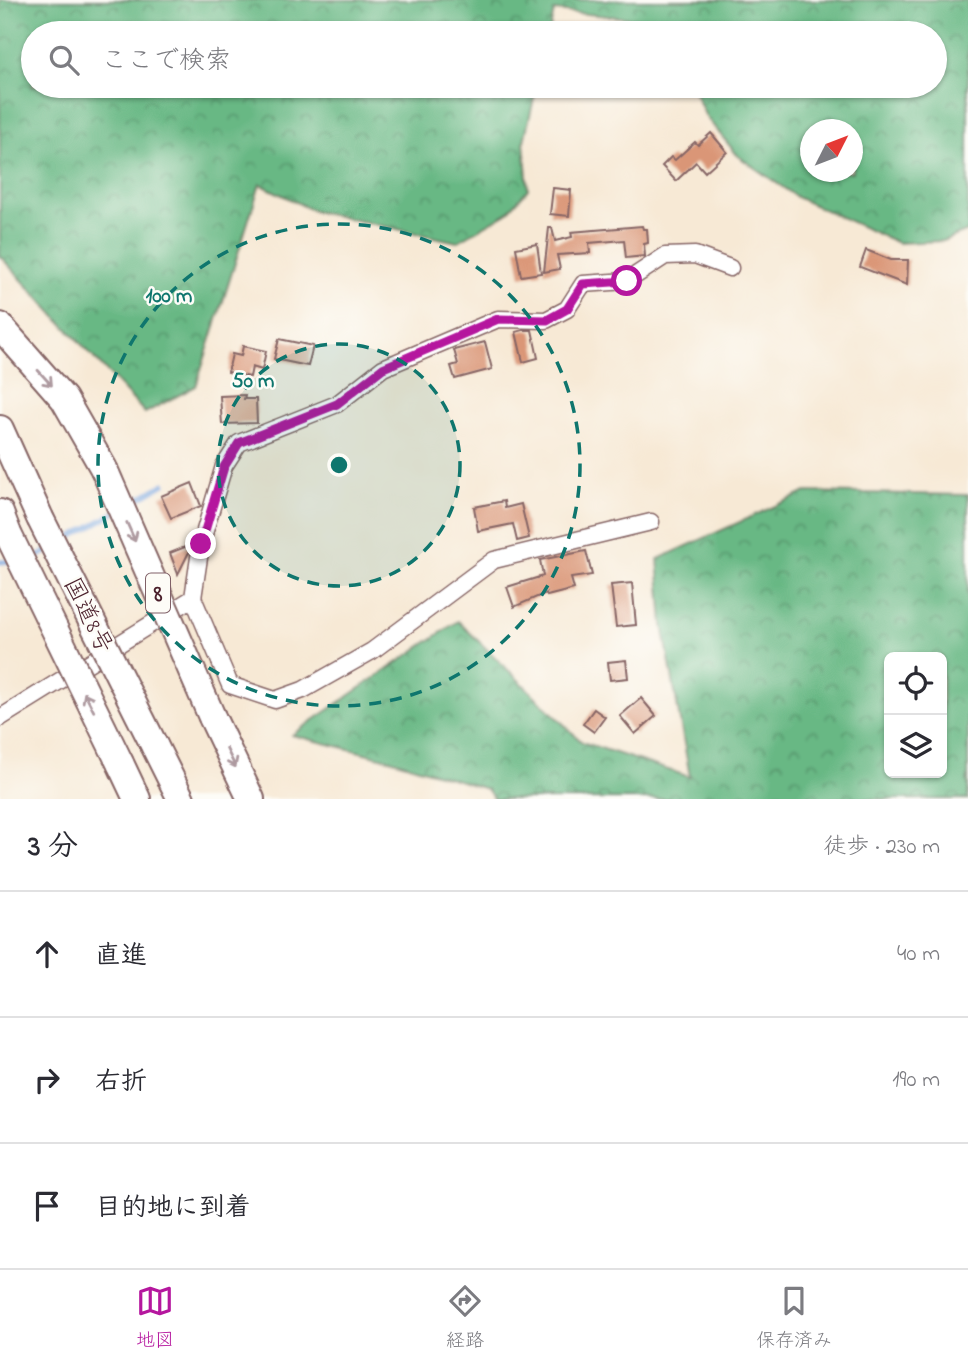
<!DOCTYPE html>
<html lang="ja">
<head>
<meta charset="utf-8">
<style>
  body { margin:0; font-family:"Indie Flower","Klee One",sans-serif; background:#f2f2f3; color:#2b2b33 }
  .controls { position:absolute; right:21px; bottom:21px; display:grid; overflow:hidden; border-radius:10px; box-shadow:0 2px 5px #0004 }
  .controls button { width:63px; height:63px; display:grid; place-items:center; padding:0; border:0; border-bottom:2px solid #e1e1e2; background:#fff; color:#2b2b33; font:35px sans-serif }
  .compass { position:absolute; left:800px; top:119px; width:63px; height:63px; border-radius:50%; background:#fff; box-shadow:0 2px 5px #0004; rotate:48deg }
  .stop { position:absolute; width:21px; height:21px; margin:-16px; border:5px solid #b5179e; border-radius:50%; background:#fff }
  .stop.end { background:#b5179e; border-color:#fff; box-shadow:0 2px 7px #0008 }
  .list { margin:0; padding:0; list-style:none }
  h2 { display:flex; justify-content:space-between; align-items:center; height:91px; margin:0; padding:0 28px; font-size:30px }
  h2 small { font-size:23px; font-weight:400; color:#7c7c81 }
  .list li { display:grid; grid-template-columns:46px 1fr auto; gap:21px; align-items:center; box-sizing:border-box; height:126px; padding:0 28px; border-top:2px solid #e1e1e2 }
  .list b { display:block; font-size:26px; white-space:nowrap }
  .list em { font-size:23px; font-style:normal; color:#7c7c81 }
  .icon { flex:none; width:38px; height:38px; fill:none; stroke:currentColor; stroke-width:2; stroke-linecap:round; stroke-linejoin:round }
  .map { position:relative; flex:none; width:968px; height:799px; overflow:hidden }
  .search { position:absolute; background:#fff; box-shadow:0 2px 5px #0004; left:21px; right:21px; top:21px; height:77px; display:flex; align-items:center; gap:18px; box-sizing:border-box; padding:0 24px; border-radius:38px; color:#7c7c81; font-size:26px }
  .sheet { height:469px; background:#fff }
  nav { display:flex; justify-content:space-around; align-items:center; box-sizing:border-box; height:98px; border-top:2px solid #e1e1e2; background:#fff; font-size:19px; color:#7c7c81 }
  nav a { display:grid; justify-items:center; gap:4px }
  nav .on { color:#b5179e }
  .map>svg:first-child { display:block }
</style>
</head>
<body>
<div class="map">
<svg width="968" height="799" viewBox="0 0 968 799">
  <defs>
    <pattern id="forest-crowns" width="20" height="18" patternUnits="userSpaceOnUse" patternTransform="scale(1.75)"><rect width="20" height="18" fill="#67b884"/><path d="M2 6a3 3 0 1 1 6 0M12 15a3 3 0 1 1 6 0" fill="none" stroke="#57956c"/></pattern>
  </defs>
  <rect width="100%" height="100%" fill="#fdfcf7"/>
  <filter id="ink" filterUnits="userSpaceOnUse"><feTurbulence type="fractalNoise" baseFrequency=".0143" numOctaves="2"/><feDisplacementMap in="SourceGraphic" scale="14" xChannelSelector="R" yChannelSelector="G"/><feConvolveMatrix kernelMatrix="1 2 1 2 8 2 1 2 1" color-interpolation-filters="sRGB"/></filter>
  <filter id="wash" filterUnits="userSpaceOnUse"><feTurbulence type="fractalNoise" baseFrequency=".00686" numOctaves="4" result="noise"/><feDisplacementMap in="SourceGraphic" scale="28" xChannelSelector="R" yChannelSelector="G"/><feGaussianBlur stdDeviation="1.57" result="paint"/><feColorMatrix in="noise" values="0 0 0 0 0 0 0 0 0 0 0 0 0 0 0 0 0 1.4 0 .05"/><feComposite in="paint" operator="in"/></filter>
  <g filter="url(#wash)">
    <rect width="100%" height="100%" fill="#f7e9d5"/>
    <g fill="url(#forest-crowns)" stroke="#586c58" stroke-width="2" fill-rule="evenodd">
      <path d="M0,0H968V231L943,241L898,243L798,198L738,156L706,117L692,86H935V33H668L662,21L554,11L549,33H33V86H537L524,141L528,189L507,213L457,242L314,211L260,184L196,386L145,413L0,256ZM810,130H852V172H810Z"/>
      <path d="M806,492L968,495V799H494L487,789L393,760L292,735L458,621L582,742L690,777L663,625L658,559ZM889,657H942V773H889Z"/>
    </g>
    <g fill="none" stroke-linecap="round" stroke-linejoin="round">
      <g stroke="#74a2dd" stroke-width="5">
        <polyline points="128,505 164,484"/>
        <polyline points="61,543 116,512"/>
        <polyline points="31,561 49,550"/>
        <polyline points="0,562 14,561"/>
      </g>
    </g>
    <g id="blocks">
      <g fill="#da9677">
        <polygon points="711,133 727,152 705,172 696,162 676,181 662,166 671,157 675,160 695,142 698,145"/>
        <polygon points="553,188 571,190 569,216 550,214"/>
        <polygon points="642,226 643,229 647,229 648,243 644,244 645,256 626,258 624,240 589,243 590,253 557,255 560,269 544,272 549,228 552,228 555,241 572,237 571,232"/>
        <polygon points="537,244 541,273 521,276 516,248"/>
        <polygon points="866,250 891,260 908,260 907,285 860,267"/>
        <polygon points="523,330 532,330 538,358 523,362 516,332"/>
        <polygon points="279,339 313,346 308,366 274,359"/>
        <polygon points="485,342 492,369 455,379 451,366 458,364 454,350"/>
        <polygon points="243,346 266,351 262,370 252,367 250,377 228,372 232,354 241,356"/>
        <polygon points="245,395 244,399 256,399 257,423 222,424 220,396"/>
        <polygon points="192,483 201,506 171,518 161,496"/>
        <polygon points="504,501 505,508 521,504 529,538 517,541 513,524 478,531 474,507"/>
        <polygon points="190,545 189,552 178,574 170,553"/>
        <polygon points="586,551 592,575 571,578 574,589 547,596 546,593 514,607 507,587 543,576 540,560"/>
        <polygon points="632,583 636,625 616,627 611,585"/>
        <polygon points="626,660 628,678 610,680 608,662"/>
        <polygon points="641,698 656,716 635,734 620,716"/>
        <polygon points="594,709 605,717 594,732 583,724"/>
      </g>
    </g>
  </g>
  <g filter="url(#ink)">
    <use href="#blocks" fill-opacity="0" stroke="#876666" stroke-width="2"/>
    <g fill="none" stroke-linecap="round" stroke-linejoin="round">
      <defs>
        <g id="minor">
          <polyline points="193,598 230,685 275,700 303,690 372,651 494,560 651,522"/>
          <polyline points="0,718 193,598 201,544 224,466 239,443 337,404 383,368 498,319 546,320 567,309 583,284 627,281 665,256 695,255 730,268"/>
        </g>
        <g id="trunk">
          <polyline points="0,326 64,399 104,469"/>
          <polyline points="0,429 40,518"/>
          <polyline points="0,513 8,534"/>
          <polyline points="212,717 251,799"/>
          <polyline points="154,745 181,799"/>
          <polyline points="120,763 137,799"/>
        </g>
      </defs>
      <use href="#minor" stroke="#876666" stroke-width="19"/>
      <use href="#trunk" stroke="#876666" stroke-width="30"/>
      <use href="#minor" stroke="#fff" stroke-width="16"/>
      <use href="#trunk" stroke="#fff" stroke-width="26"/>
      <defs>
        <g id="trunk-bridge">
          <polyline points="104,469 212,717"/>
          <polyline points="40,518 154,745"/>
          <polyline points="8,534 120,763"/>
        </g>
      </defs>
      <use href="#trunk-bridge" stroke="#876666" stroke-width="30" stroke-linecap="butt"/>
      <use href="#trunk-bridge" stroke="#fff" stroke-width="26"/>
    </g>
    <defs><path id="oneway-shaft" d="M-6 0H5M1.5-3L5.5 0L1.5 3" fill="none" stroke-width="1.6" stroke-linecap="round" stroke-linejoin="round" transform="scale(1.75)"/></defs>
    <g stroke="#ae9aa0">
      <use href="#oneway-shaft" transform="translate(45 378) rotate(48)"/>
      <use href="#oneway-shaft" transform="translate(131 532) rotate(66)"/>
      <use href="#oneway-shaft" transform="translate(89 702) rotate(-117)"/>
      <use href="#oneway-shaft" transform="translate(231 758) rotate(64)"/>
    </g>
  </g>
  <g fill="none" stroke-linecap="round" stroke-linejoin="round" filter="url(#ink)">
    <polyline stroke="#b5179e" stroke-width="9" points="201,544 224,467 239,443 337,404 383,368 498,319 547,320 567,309 583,284 627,281"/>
  </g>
  <circle cx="339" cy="465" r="121" fill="#0f766e" fill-opacity=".12"/>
  <g fill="none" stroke="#0f766e" stroke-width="3.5" stroke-dasharray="12 9">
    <circle cx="339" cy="465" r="121"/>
    <circle cx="339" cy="465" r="241"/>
  </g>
  <g text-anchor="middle" stroke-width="5" stroke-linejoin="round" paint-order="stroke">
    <rect fill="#fdfcf7" stroke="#806168" stroke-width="2" x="146" y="573.5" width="24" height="39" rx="5"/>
    <g font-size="23" font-weight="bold" fill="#4a1f2b">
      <text x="158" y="601">8</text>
    </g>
    <g font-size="24" fill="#4a1f2b" stroke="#fdfcf7">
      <text transform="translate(89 615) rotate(64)" y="8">国道8号</text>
    </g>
  </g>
  <circle cx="339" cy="465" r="10" fill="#0f766e" stroke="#fdfcf7" stroke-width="3.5"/>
  <g font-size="21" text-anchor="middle" font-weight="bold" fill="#0f766e" stroke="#fdfcf7" stroke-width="5" stroke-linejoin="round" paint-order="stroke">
    <text x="169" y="302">100 m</text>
    <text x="253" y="387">50 m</text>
  </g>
</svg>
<div class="controls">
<button><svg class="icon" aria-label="locate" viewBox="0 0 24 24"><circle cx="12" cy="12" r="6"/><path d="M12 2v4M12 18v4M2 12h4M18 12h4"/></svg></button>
<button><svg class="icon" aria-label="layers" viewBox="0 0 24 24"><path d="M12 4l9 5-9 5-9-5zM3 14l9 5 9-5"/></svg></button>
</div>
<svg class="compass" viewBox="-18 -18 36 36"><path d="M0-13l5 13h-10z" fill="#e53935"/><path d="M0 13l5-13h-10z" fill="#7c7c81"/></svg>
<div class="stop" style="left:627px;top:281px"></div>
<div class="stop end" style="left:201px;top:544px"></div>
<div class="search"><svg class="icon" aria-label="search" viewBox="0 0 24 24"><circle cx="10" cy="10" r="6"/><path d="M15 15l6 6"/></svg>ここで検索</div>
</div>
<section class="sheet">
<h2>3 分<small>徒歩 · 230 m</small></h2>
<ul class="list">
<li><svg class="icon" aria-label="ahead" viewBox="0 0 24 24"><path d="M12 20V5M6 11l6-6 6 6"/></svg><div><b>直進</b></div><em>40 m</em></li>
<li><svg class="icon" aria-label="right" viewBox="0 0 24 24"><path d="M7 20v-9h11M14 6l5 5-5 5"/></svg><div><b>右折</b></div><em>190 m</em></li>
<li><svg class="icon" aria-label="arrive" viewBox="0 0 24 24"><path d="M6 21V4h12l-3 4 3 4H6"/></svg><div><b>目的地に到着</b></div></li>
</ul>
</section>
<nav>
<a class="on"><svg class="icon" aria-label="map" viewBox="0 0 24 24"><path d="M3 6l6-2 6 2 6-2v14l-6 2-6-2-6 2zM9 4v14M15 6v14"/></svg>地図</a>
<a><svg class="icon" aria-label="directions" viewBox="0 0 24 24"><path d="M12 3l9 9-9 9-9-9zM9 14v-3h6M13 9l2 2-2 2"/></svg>経路</a>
<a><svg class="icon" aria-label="saved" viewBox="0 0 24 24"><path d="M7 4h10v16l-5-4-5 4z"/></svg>保存済み</a>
</nav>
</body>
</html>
